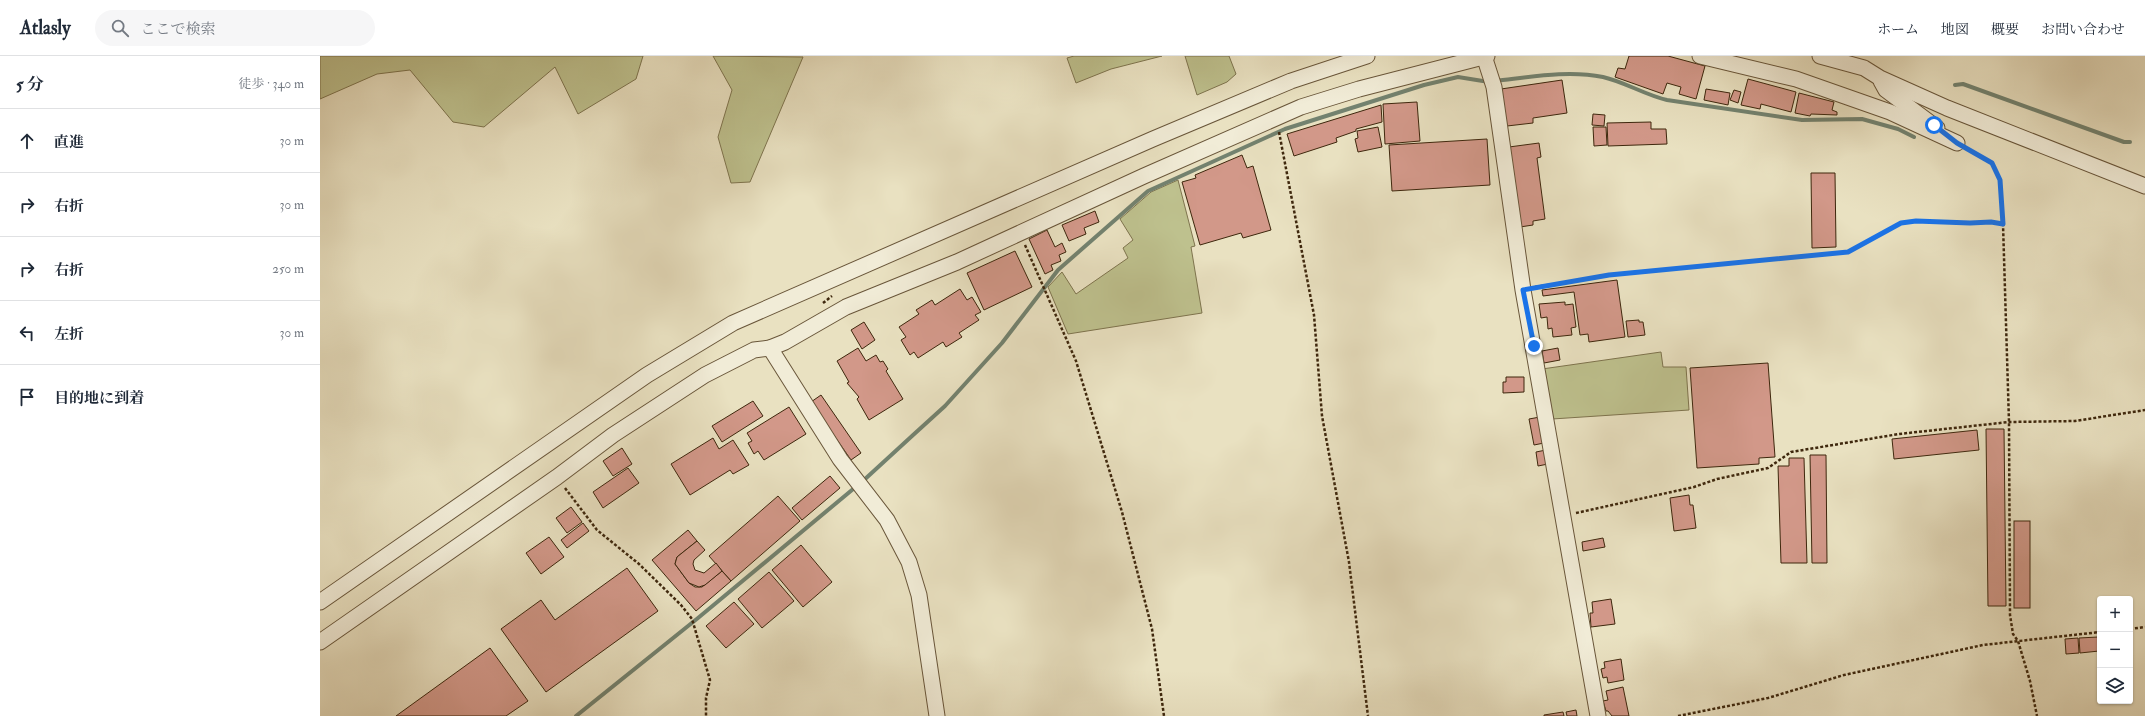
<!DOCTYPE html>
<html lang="ja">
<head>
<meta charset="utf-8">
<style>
  body { margin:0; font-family:"IM FELL Double Pica","Noto Serif JP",serif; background:#f6f6f7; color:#1f2937 }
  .controls { position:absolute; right:12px; bottom:12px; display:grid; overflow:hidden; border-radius:4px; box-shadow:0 1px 3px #0004 }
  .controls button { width:36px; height:36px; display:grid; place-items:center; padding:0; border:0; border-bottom:1px solid #e0e1e3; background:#fff; color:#1f2937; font:20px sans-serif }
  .stop { position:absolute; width:12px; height:12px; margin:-9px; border:3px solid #1a73e8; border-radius:50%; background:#fff }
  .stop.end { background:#1a73e8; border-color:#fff; box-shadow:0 1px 4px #0008 }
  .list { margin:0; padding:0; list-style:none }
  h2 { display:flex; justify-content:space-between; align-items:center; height:52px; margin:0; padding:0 16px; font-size:17px }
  h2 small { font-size:13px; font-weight:400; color:#747a83 }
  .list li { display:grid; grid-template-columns:26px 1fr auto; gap:12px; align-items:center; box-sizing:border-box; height:64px; padding:0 16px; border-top:1px solid #e0e1e3 }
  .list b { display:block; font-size:15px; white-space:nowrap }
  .list em { font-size:13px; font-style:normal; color:#747a83 }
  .icon { flex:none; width:22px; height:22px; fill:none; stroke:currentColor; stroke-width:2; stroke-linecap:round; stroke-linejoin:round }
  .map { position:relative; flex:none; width:1825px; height:660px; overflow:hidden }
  header { display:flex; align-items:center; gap:24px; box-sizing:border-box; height:56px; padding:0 20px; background:#fff; border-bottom:1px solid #e0e1e3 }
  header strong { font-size:19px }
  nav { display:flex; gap:22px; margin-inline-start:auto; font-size:14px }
  .search { width:280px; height:36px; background:#f6f6f7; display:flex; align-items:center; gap:10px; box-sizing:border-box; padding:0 14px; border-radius:22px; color:#747a83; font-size:15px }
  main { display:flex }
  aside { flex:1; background:#fff }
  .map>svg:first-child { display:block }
</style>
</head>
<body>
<header>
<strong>Atlasly</strong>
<div class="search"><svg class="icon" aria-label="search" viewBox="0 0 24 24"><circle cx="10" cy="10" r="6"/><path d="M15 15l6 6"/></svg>ここで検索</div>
<nav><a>ホーム</a><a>地図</a><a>概要</a><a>お問い合わせ</a></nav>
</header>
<main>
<aside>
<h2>5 分<small>徒歩 · 340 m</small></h2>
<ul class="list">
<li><svg class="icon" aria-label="ahead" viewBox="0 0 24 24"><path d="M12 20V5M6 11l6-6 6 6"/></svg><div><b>直進</b></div><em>30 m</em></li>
<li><svg class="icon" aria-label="right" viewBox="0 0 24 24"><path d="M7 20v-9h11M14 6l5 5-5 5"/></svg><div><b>右折</b></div><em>30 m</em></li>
<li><svg class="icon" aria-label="right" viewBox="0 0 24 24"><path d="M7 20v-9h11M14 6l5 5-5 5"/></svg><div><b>右折</b></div><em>250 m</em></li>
<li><svg class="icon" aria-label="left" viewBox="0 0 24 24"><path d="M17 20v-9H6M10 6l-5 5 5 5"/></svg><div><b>左折</b></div><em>30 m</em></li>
<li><svg class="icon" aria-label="arrive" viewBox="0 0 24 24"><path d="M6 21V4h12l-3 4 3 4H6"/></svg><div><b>目的地に到着</b></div></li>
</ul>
</aside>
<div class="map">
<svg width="1825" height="660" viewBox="0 0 1825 660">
  <rect width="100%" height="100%" fill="#e9e1c1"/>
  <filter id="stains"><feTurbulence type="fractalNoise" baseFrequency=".005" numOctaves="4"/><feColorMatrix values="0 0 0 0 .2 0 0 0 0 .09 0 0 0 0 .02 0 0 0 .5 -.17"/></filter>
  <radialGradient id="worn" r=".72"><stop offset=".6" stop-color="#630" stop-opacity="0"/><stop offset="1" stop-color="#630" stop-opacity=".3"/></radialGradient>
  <g fill="#bec18e" stroke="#7e744e">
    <polygon points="0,0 323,0 316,23 258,58 235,11 164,71 133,66 90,14 57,18 0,43"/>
    <polygon points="393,0 483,1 430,126 411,127 398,81 412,34"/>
    <polygon points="754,0 842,0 791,13 756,27 747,2"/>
    <polygon points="865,0 909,0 916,18 907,26 877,39"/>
    <polygon points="858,124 875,190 871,191 882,257 748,278 728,231 742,216 756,238 808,202 803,192 813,184 800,163 831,136"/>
    <polygon points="1341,296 1343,311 1366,311 1369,354 1232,363 1222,313"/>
  </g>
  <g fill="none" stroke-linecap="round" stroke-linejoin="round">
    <g stroke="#73826f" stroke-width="4">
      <path d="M1175,25C1211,21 1248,14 1283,21C1305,26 1325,39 1347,44L1482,64L1542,63L1578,73L1594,81"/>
      <polyline points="1635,29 1643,28 1804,86 1810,86"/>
      <polyline points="256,660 378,562 544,424 592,380 625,350 682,287 738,214 828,135 965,73 1104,29 1138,21 1169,26"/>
    </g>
  </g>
  <g fill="#d29889" stroke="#3e270d">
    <polygon points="1309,0 1348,0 1385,10 1376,43 1359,38 1361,31 1347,27 1343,38 1295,21 1298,12 1305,13"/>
    <polygon points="1428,23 1476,36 1471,56 1441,48 1440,53 1421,49"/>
    <polygon points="1242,24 1247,57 1213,62 1213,67 1187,70 1181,33"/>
    <polygon points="1386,33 1410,37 1408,49 1384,44"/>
    <polygon points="1414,34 1421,36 1418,47 1410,44"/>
    <polygon points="1479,37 1514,46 1512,54 1517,56 1517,59 1491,58 1490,60 1475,57"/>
    <polygon points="1097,46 1100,85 1065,88 1063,48"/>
    <polygon points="1061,49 1062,66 1036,73 1036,75 1016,82 1017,86 974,100 967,78"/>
    <polygon points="1273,58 1285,59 1284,70 1272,69"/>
    <polygon points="1331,66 1331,73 1346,73 1347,88 1288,90 1287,67"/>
    <polygon points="1058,71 1062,91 1038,96 1035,83 1038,82 1037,75"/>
    <polygon points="1273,71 1286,71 1287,89 1274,90"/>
    <polygon points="1167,83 1170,129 1072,135 1069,89"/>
    <polygon points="1219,87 1221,101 1217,102 1225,163 1213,165 1213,169 1200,171 1189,91"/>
    <polygon points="922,99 927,112 933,110 951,174 923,182 921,177 880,189 862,126 876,122 875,119"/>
    <polygon points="1491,117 1515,117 1516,191 1492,192"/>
    <polygon points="775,155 779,166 764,172 766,178 749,185 742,169"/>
    <polygon points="727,174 735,191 742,187 746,196 739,199 741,205 731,209 733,214 725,218 709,183"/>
    <polygon points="695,195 712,231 664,254 647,217"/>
    <polygon points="1297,224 1305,281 1269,286 1268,278 1260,279 1254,236 1223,240 1222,234"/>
    <polygon points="640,233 647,244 652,241 661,256 655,259 659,264 639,277 642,281 626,291 623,286 598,302 594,296 590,299 581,284 586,281 579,271 599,258 596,254 612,244 615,249"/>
    <polygon points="1245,246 1245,249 1253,248 1256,271 1251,272 1252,279 1233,281 1232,272 1228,273 1227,261 1221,262 1219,248"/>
    <polygon points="1319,264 1319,266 1323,266 1325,279 1308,281 1306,265"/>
    <polygon points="544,266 555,284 542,293 531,274"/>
    <polygon points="538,292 546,305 556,299 560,306 563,305 568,313 566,315 583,343 549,364 537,343 539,341 527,327 529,326 517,305"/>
    <polygon points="1238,292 1240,304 1224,307 1222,295"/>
    <polygon points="1448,307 1455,401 1439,402 1439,408 1377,412 1370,312"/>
    <polygon points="1186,321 1204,321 1204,336 1183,337 1183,326 1186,326"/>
    <polygon points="501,339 541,397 531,404 491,346"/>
    <polygon points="433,345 443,360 402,386 392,370"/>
    <polygon points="469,351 486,378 444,404 438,395 434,398 428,387 432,385 427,377"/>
    <polygon points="1220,361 1224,387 1214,389 1209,363"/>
    <polygon points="1666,373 1684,373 1686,550 1668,550"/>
    <polygon points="1657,374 1659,394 1574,403 1572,383"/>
    <polygon points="393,382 399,393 413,384 429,409 413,418 410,414 370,439 351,408"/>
    <polygon points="302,392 312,408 293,420 283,405"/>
    <polygon points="1226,394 1228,408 1218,410 1216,396"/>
    <polygon points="1490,399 1506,399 1507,507 1492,507"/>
    <polygon points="1469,402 1484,402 1487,507 1461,507 1458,410 1469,410"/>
    <polygon points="308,412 319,427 283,452 273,436"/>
    <polygon points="510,420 520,432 482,464 472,452"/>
    <polygon points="1369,439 1370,449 1373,449 1376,472 1354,475 1350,442"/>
    <polygon points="458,440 480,465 411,525 389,500"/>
    <polygon points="251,451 262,466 247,477 236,462"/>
    <rect x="1694" y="465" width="16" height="87"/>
    <polygon points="263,467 269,475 247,492 241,484"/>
    <polygon points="368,474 377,485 357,501 355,508 369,527 375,531 382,531 402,515 411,525 376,555 332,504"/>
    <polygon points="229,481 244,501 221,518 206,497"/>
    <polygon points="1283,482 1285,491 1263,495 1262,486"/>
    <polygon points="377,485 385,494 374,504 373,508 375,514 384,517 396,507 402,515 385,529 379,531 369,527 355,508 357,501"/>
    <polygon points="481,489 512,526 483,551 452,514"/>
    <polygon points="307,512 338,555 226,636 181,573 221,544 235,564"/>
    <polygon points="449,516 474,545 442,572 418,543"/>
    <polygon points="1291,543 1295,568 1271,571 1270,557 1273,557 1272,546"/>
    <polygon points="414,546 434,568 406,592 386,570"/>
    <polygon points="1778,581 1779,595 1760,597 1759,582"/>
    <polygon points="1758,582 1759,597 1746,598 1745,583"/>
    <polygon points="170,592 208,645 186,660 76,660"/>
    <polygon points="1301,603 1304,624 1288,627 1287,621 1283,622 1281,613 1285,612 1284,606"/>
    <polygon points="1303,631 1309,660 1292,660 1288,655 1286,655 1283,645 1288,644 1286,635"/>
    <polygon points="1256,654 1257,660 1247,660 1246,656"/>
    <polygon points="1243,656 1244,660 1224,660 1224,659"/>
  </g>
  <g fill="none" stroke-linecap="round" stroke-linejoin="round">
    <defs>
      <g id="minor">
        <polyline points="1164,0 1174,31 1203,234 1278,660"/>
        <polyline points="1380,0 1476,23 1570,56 1637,87"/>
        <polyline points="1500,0 1544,12 1560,22 1627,52 1825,130"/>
        <polyline points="1561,25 1566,34 1617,72"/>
        <polyline points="450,292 520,403 567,464 589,506 599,539 617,660"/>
        <polyline points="0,546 327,319 413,267 833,83 971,25 1047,0"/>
        <polyline points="0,586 237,421 293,379 385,319 434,294 450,292 465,286 526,251 637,206 824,120 981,51 1039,33 1167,0"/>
      </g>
    </defs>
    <use href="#minor" stroke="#69563a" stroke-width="17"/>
    <g stroke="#3e270d" stroke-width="2.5" stroke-dasharray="3 2" stroke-linecap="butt">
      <polyline points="959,76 994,259 1002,360 1029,506 1048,660"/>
      <polyline points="1648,93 1672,107 1680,124 1683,168 1689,366 1690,559 1693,578 1698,585 1710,625 1717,660"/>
      <polyline points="705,189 756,305 802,456 832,573 844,660"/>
      <polyline points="1215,231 1289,219 1528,196 1581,167 1596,165 1650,167 1671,166 1683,168"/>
      <polyline points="503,247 512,240"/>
      <polyline points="245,432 277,474 319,508 361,549 372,563 390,624 386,642 386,660"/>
      <polyline points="1256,457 1374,431 1397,423 1448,412 1471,396 1579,378 1689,366 1755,365 1825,354"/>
      <polyline points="1810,573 1825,571"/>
      <polyline points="1358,660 1448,642 1524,619 1663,589 1780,576"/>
    </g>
    <use href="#minor" stroke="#f1ecd7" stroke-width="15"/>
  </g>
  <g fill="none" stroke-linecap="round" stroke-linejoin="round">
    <polyline stroke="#1a73e8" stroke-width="5" points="1214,290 1203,234 1289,219 1528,196 1581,167 1596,165 1650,167 1671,166 1683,168 1680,124 1672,107 1637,87 1614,69"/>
  </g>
  <rect width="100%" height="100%" filter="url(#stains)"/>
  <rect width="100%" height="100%" fill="url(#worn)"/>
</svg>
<div class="controls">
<button>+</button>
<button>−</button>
<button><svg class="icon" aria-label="layers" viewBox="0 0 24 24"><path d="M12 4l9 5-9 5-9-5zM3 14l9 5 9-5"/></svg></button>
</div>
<div class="stop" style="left:1614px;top:69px"></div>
<div class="stop end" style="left:1214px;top:290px"></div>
</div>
</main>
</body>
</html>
